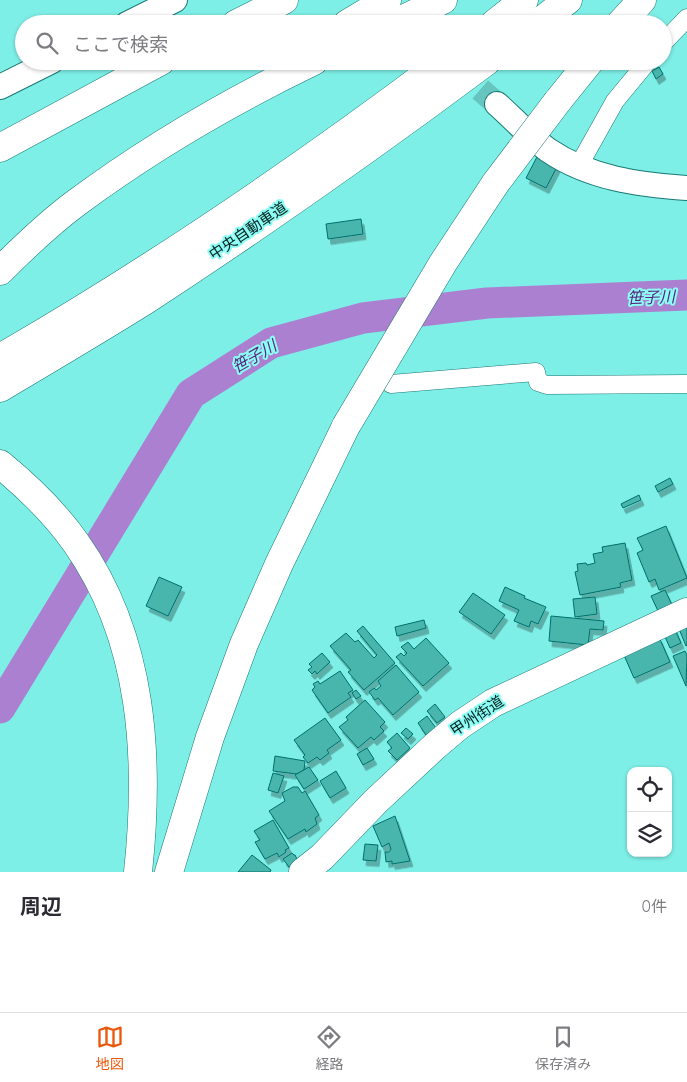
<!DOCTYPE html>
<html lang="ja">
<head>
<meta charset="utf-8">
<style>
  body { margin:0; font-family:Quicksand,"Noto Sans JP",sans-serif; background:#f7f7f7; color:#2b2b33 }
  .controls { position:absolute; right:15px; bottom:15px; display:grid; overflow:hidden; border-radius:10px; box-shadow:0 1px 4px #0004 }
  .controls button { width:45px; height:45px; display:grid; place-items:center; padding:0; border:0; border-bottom:1px solid #e1e1e2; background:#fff; color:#2b2b33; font:25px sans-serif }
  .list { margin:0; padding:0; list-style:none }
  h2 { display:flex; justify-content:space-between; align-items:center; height:65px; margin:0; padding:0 20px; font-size:21px }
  h2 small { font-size:16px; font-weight:400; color:#7c7c81 }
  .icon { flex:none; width:28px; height:28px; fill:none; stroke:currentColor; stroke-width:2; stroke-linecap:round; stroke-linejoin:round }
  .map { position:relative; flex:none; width:687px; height:872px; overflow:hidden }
  .search { position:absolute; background:#fff; box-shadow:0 1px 4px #0004; left:15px; right:15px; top:15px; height:55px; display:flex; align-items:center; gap:12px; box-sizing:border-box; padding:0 18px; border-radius:28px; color:#7c7c81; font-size:19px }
  .sheet { height:140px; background:#fff }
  nav { display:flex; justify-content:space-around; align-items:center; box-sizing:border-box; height:70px; border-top:1px solid #e1e1e2; background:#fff; font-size:14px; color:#7c7c81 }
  nav a { display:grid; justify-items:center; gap:2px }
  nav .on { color:#ea580c }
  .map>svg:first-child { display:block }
</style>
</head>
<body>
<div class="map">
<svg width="687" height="872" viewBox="0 0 687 872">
  <defs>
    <filter id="shadow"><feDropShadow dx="3" dy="5.5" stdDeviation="0" flood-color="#0004"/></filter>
  </defs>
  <rect width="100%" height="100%" fill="#7eefe7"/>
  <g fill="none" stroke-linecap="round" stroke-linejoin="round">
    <polyline stroke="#ac80d0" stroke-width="31" points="0,708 191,394 271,343 363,318 487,303 687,295"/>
  </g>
  <g fill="#48b6ae" stroke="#036f6a" filter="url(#shadow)">
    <polygon points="659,67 663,74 656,79 652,71"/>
    <polygon points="539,153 559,163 546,188 526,178"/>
    <polygon points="361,219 363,234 328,239 326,224"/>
    <polygon points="670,478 673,484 658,492 655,486"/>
    <polygon points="639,495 641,500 623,508 621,504"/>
    <polygon points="666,526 687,578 659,590 655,579 649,582 637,553 643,550 637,538"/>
    <polygon points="625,543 632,580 620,583 621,587 580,595 575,572 578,571 577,564 586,563 587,565 595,563 593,554 603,552 602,547"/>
    <polygon points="159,577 182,587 168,616 146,606"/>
    <polygon points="505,587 525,596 524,598 546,607 538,624 531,621 529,627 514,621 519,610 499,601"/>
    <polygon points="665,590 673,607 659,613 651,596"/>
    <polygon points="473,593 505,615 491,634 459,612"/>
    <polygon points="595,597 597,614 575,617 573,599"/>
    <polygon points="551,616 604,621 603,630 590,629 588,645 549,641"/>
    <polygon points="424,620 426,628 397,636 395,627"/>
    <polygon points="687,620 687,645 686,646 677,624"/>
    <polygon points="673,625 681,643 670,648 662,630"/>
    <polygon points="363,626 395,663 364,690 348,672 351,670 330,646 346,633 355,642 358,640 374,658 377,655 357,631"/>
    <polygon points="659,637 670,662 634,678 623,653"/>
    <polygon points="426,638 449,663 423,686 396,657 401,653 404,656 407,653 401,647 408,642 414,649"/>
    <polygon points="685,651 687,655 686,686 673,656"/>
    <polygon points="322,653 330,662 317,674 315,671 312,674 308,670 312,667 309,664"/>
    <polygon points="396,665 419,692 393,715 378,698 375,700 369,692 374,688 376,690 381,686 378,681"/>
    <polygon points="340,671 353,690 348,693 351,697 328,713 312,690 315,687 313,684 318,681 320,684"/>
    <polygon points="356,690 361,696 356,699 352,693"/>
    <polygon points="365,700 385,722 380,727 384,731 374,740 371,737 358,748 339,727 348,720 346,717"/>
    <polygon points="435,704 445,717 437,723 427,711"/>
    <polygon points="427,716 436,728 426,735 418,723"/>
    <polygon points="325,718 341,740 327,750 329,753 320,760 317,757 308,763 303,757 305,755 294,740"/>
    <polygon points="406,728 413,734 408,739 401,733"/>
    <polygon points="397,733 410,748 397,760 388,751 392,748 387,742"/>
    <polygon points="367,748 374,759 363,765 357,754"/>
    <polygon points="275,756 305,761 304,770 297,774 273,771"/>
    <polygon points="309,767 318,780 304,789 295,775"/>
    <polygon points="336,771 346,788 330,798 320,781"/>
    <polygon points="273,773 284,776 278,793 268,790"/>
    <polygon points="293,787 298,787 302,793 305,791 319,815 315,818 317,824 306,832 305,829 288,839 269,811 285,801 282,793"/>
    <polygon points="395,816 410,861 392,864 392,861 386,862 385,852 389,852 391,849 389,843 382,847 373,826"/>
    <polygon points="273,820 289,848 285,850 286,852 279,857 277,853 265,859 255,842 260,840 254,831"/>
    <polygon points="365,844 378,845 376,861 363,860"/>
    <polygon points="292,853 294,855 295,855 298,861 289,867 283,859"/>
    <polygon points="252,855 271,870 270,872 238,872"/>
  </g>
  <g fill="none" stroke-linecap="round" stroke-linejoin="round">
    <polyline stroke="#66c5bf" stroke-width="24" stroke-dasharray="24 12" stroke-linecap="butt" points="453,66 497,104"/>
    <defs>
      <g id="street">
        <polyline points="663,43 687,18"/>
        <polyline points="578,167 615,101 648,61"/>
        <polyline points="391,384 536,372 538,382 547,385 687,384"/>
      </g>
      <g id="secondary">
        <polyline points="127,24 175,0"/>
        <polyline points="0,87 52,61"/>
        <path d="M497,104C514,119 530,137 548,150C589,178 639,185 687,188"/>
      </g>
      <g id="highway">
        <polyline points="236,24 284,0"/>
        <polyline points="347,24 387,0"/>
        <polyline points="393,24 443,0"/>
        <polyline points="494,24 524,0"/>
        <polyline points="537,24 568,0"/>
        <polyline points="620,24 642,0"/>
        <polyline points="557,102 590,61"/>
        <polyline points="0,148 161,61"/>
        <path d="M0,271C24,247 49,223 76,203C150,148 231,101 314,61"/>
        <path d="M0,358C154,269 302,168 444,61"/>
        <path d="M0,388C49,359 98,330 146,300C262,224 376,144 487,61"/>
        <path d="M0,464C28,487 55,513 76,543C144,639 150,760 138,872"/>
        <polyline points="169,872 210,737 244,644 279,564 346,426"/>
        <polyline points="303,872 322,857 376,801 435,746 460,725 493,703 687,612"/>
      </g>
    </defs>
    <use href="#street" stroke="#197974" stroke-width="19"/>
    <use href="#secondary" stroke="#197974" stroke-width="26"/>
    <use href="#highway" stroke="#197974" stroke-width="29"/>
    <use href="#street" stroke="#fff" stroke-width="18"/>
    <use href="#secondary" stroke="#fff" stroke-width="24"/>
    <use href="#highway" stroke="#fff" stroke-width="28"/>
    <defs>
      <polyline id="highway-bridge" points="346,426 443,263 495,184 557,102"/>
    </defs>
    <use href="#highway-bridge" stroke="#197974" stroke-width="29" stroke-linecap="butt"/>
    <use href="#highway-bridge" stroke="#fff" stroke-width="28"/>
  </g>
  <g text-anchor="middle" stroke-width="4" stroke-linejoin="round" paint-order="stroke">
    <g font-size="15" fill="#061f1e" stroke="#8bfdf4">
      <text transform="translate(248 231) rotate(-34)" y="5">中央自動車道</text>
      <text transform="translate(477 716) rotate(-33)" y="5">甲州街道</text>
    </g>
    <g font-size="16" font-style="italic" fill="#591e7e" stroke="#8bfdf4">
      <text transform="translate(651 297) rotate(-2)" y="6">笹子川</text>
      <text transform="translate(254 356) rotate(-30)" y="6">笹子川</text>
    </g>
  </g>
</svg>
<div class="controls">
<button><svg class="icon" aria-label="locate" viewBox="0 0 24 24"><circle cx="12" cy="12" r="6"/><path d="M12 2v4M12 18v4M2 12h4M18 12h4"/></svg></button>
<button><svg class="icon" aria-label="layers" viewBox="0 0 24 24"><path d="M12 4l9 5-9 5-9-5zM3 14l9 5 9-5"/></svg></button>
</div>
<div class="search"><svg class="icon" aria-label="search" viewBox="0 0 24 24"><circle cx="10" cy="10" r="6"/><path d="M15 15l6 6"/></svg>ここで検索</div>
</div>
<section class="sheet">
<h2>周辺<small>0件</small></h2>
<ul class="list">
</ul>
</section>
<nav>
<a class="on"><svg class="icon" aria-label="map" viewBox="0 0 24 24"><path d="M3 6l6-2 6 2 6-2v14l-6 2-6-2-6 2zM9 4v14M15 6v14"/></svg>地図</a>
<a><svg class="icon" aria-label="directions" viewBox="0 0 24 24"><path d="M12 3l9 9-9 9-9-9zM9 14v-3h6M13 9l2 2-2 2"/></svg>経路</a>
<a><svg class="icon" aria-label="saved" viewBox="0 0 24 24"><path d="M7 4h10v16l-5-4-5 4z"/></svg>保存済み</a>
</nav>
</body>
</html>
